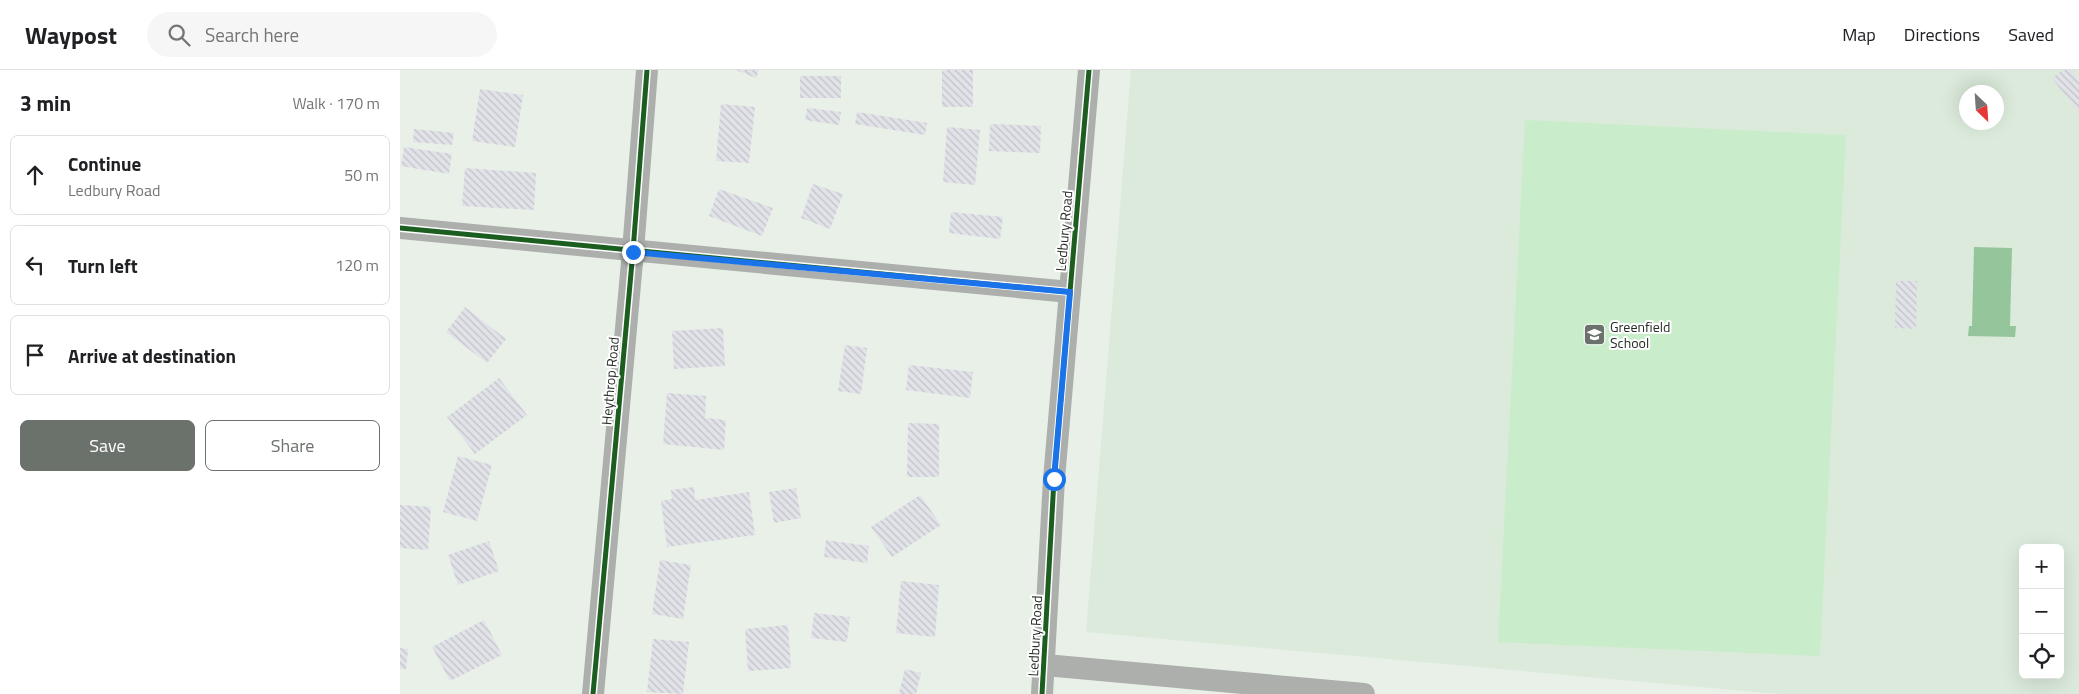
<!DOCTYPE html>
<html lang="en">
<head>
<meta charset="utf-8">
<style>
  body { margin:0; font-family:"Titillium Web",sans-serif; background:#f6f6f6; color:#202124 }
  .controls { position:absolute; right:15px; bottom:15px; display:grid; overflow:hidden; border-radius:8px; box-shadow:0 5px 20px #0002 }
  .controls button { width:45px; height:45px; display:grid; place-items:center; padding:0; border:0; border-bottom:1px solid #e0e0e0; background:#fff; color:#202124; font:25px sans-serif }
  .compass { position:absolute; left:1559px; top:15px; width:45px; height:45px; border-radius:50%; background:#fff; box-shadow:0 5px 20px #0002; rotate:155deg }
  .stop { position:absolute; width:15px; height:15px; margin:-11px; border:4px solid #1a73e8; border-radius:50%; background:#fff }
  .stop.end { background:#1a73e8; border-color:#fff; box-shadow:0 1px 5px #0008 }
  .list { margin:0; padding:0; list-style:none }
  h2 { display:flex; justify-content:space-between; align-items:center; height:65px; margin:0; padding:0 20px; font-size:21px }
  h2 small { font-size:16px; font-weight:400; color:#757577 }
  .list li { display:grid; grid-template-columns:32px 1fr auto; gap:15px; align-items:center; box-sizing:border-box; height:80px; margin:0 10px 10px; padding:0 10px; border:1px solid #e0e0e0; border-radius:8px }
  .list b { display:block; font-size:19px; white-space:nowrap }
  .list p { margin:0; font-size:16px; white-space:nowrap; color:#757577 }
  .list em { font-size:16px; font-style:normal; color:#757577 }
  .actions { display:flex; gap:10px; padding:15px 20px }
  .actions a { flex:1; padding:11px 0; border:1px solid #6b716b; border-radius:8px; text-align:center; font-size:18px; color:#6b716b }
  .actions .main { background:#6b716b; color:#fff }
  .icon { flex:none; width:28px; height:28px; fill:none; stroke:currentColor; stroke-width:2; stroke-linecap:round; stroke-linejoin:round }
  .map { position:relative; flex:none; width:1679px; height:624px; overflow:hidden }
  header { display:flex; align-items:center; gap:30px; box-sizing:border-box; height:70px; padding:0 25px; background:#fff; border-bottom:1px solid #e0e0e0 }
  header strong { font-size:24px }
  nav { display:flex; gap:28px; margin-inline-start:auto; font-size:18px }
  .search { width:350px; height:45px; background:#f6f6f6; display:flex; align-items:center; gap:12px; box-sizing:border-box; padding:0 18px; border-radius:28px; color:#757577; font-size:19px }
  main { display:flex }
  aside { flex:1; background:#fff }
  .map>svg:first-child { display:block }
</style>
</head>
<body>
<header>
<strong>Waypost</strong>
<div class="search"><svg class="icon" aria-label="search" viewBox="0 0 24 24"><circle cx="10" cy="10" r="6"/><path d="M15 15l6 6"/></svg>Search here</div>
<nav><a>Map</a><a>Directions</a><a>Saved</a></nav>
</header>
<main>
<aside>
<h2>3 min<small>Walk · 170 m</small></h2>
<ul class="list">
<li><svg class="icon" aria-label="ahead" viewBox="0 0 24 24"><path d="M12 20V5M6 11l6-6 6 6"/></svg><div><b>Continue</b><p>Ledbury Road</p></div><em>50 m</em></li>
<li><svg class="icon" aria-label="left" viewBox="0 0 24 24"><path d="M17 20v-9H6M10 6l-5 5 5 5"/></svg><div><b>Turn left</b></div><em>120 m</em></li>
<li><svg class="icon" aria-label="arrive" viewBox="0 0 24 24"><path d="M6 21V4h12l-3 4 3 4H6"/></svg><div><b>Arrive at destination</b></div></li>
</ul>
<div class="actions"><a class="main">Save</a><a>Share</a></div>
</aside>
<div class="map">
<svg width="1679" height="624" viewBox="0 0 1679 624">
  <defs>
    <pattern id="building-back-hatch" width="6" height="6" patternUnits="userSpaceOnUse" patternTransform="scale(1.25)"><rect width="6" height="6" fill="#e2e3e9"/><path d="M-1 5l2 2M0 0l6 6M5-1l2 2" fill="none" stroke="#c2c3c8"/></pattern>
  </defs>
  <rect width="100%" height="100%" fill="#e8f0e8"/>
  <path fill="#dbeadb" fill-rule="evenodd" d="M731,0H1679V624H1379L686,562ZM1566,22H1596V52H1566ZM1623,478H1660V605H1623Z"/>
  <polygon fill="#c9edcb" points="1125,50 1446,65 1420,586 1098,572"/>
  <polygon fill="#95c59a" points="1574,177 1612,178 1610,256 1616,256 1615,267 1568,266 1569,256 1572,256"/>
  <g fill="url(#building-back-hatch)">
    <polygon points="336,0 359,0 356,8"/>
    <rect x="542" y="0" width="31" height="37"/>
    <polygon points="1663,0 1671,0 1679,10 1679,43 1652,8"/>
    <rect x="400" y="6" width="41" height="22"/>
    <polygon points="80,19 123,25 115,77 72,71"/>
    <polygon points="321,34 355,37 349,93 316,91"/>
    <polygon points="407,38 441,42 439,55 405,50"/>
    <polygon points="457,42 527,53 525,65 455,54"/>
    <polygon points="590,54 641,56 640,83 589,81"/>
    <polygon points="547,57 580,60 575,115 543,112"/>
    <polygon points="14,59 54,63 52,75 13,72"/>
    <polygon points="4,77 52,84 49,104 1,96"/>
    <polygon points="65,98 136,103 134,140 62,136"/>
    <polygon points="413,114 443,124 430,159 401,148"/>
    <polygon points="319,119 373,138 362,166 309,146"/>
    <polygon points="551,142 603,147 600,169 549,163"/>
    <polygon points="1496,211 1517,211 1516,259 1495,258"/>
    <polygon points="65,237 106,269 87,293 46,262"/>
    <polygon points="323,258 325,296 274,299 272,261"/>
    <polygon points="445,275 467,278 461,324 438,321"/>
    <polygon points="509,295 573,302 570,328 506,320"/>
    <polygon points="99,308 127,345 75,384 47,347"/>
    <polygon points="267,323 306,326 305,348 326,350 324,380 263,374"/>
    <polygon points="508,353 539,354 539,407 507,407"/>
    <polygon points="58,386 92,395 77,451 43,442"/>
    <polygon points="294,417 295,430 349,422 355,465 267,477 261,431 272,429 271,420"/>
    <polygon points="396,418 401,448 374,453 369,422"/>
    <polygon points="520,425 541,455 492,487 471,457"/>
    <polygon points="0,435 31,437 28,480 0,478"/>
    <polygon points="426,470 469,476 467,493 424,487"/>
    <polygon points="89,471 99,501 58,515 48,485"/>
    <polygon points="260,490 291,495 283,549 252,544"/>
    <polygon points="501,511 539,515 535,567 496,563"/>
    <polygon points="414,543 450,547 447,572 411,568"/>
    <polygon points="84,550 102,585 50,611 32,577"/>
    <polygon points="388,555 391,598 348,601 345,559"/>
    <polygon points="253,569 289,572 283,624 247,622"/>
    <polygon points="0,578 8,579 6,599 0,599"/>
    <polygon points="505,599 521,603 516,624 499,624"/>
  </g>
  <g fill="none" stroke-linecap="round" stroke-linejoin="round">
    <g stroke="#acafac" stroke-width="22">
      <polyline points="0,158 670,222"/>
      <polyline points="645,595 964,624"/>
      <polyline points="193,624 233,181 247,0"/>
      <polyline points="642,624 654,409 689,0"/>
    </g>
    <defs>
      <g id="cycleway">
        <polyline points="0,158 670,222"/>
        <polyline points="193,624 233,181 247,0"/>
        <polyline points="642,624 654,409 689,0"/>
      </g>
    </defs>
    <use href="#cycleway" stroke="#fff" stroke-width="8"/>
    <use href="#cycleway" stroke="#1b5e20" stroke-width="5"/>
  </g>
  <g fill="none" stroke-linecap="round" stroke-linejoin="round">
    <polyline stroke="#1a73e8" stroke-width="6" points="233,182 670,222 654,409"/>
  </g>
  <defs>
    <symbol id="school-square" viewBox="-11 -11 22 22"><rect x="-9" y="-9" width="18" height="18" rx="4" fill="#6b716b" stroke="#fff"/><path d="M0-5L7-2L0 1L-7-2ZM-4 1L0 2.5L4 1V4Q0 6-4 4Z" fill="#fff"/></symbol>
  </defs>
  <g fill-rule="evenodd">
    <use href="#school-square" x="1182" y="252" width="25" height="25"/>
  </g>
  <g text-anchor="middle" stroke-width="4" stroke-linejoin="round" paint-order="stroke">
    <g font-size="14" fill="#272c27" stroke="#fff">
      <text transform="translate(664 161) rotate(-85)" y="5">Ledbury Road</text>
      <text transform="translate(210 311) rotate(-85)" y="5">Heythrop Road</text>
      <text transform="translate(635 566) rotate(-87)" y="5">Ledbury Road</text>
    </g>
    <g font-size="14" fill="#272c27" stroke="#fff" text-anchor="start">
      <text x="1210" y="262">Greenfield<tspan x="1210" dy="16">School</tspan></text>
    </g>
  </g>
</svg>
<div class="controls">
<button>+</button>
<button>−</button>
<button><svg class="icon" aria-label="locate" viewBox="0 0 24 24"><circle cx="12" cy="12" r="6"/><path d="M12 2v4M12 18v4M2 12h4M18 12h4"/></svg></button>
</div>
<svg class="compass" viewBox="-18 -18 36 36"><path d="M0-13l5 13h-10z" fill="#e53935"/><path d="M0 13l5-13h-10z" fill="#757577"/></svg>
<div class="stop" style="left:654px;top:409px"></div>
<div class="stop end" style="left:233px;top:182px"></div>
</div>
</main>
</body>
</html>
